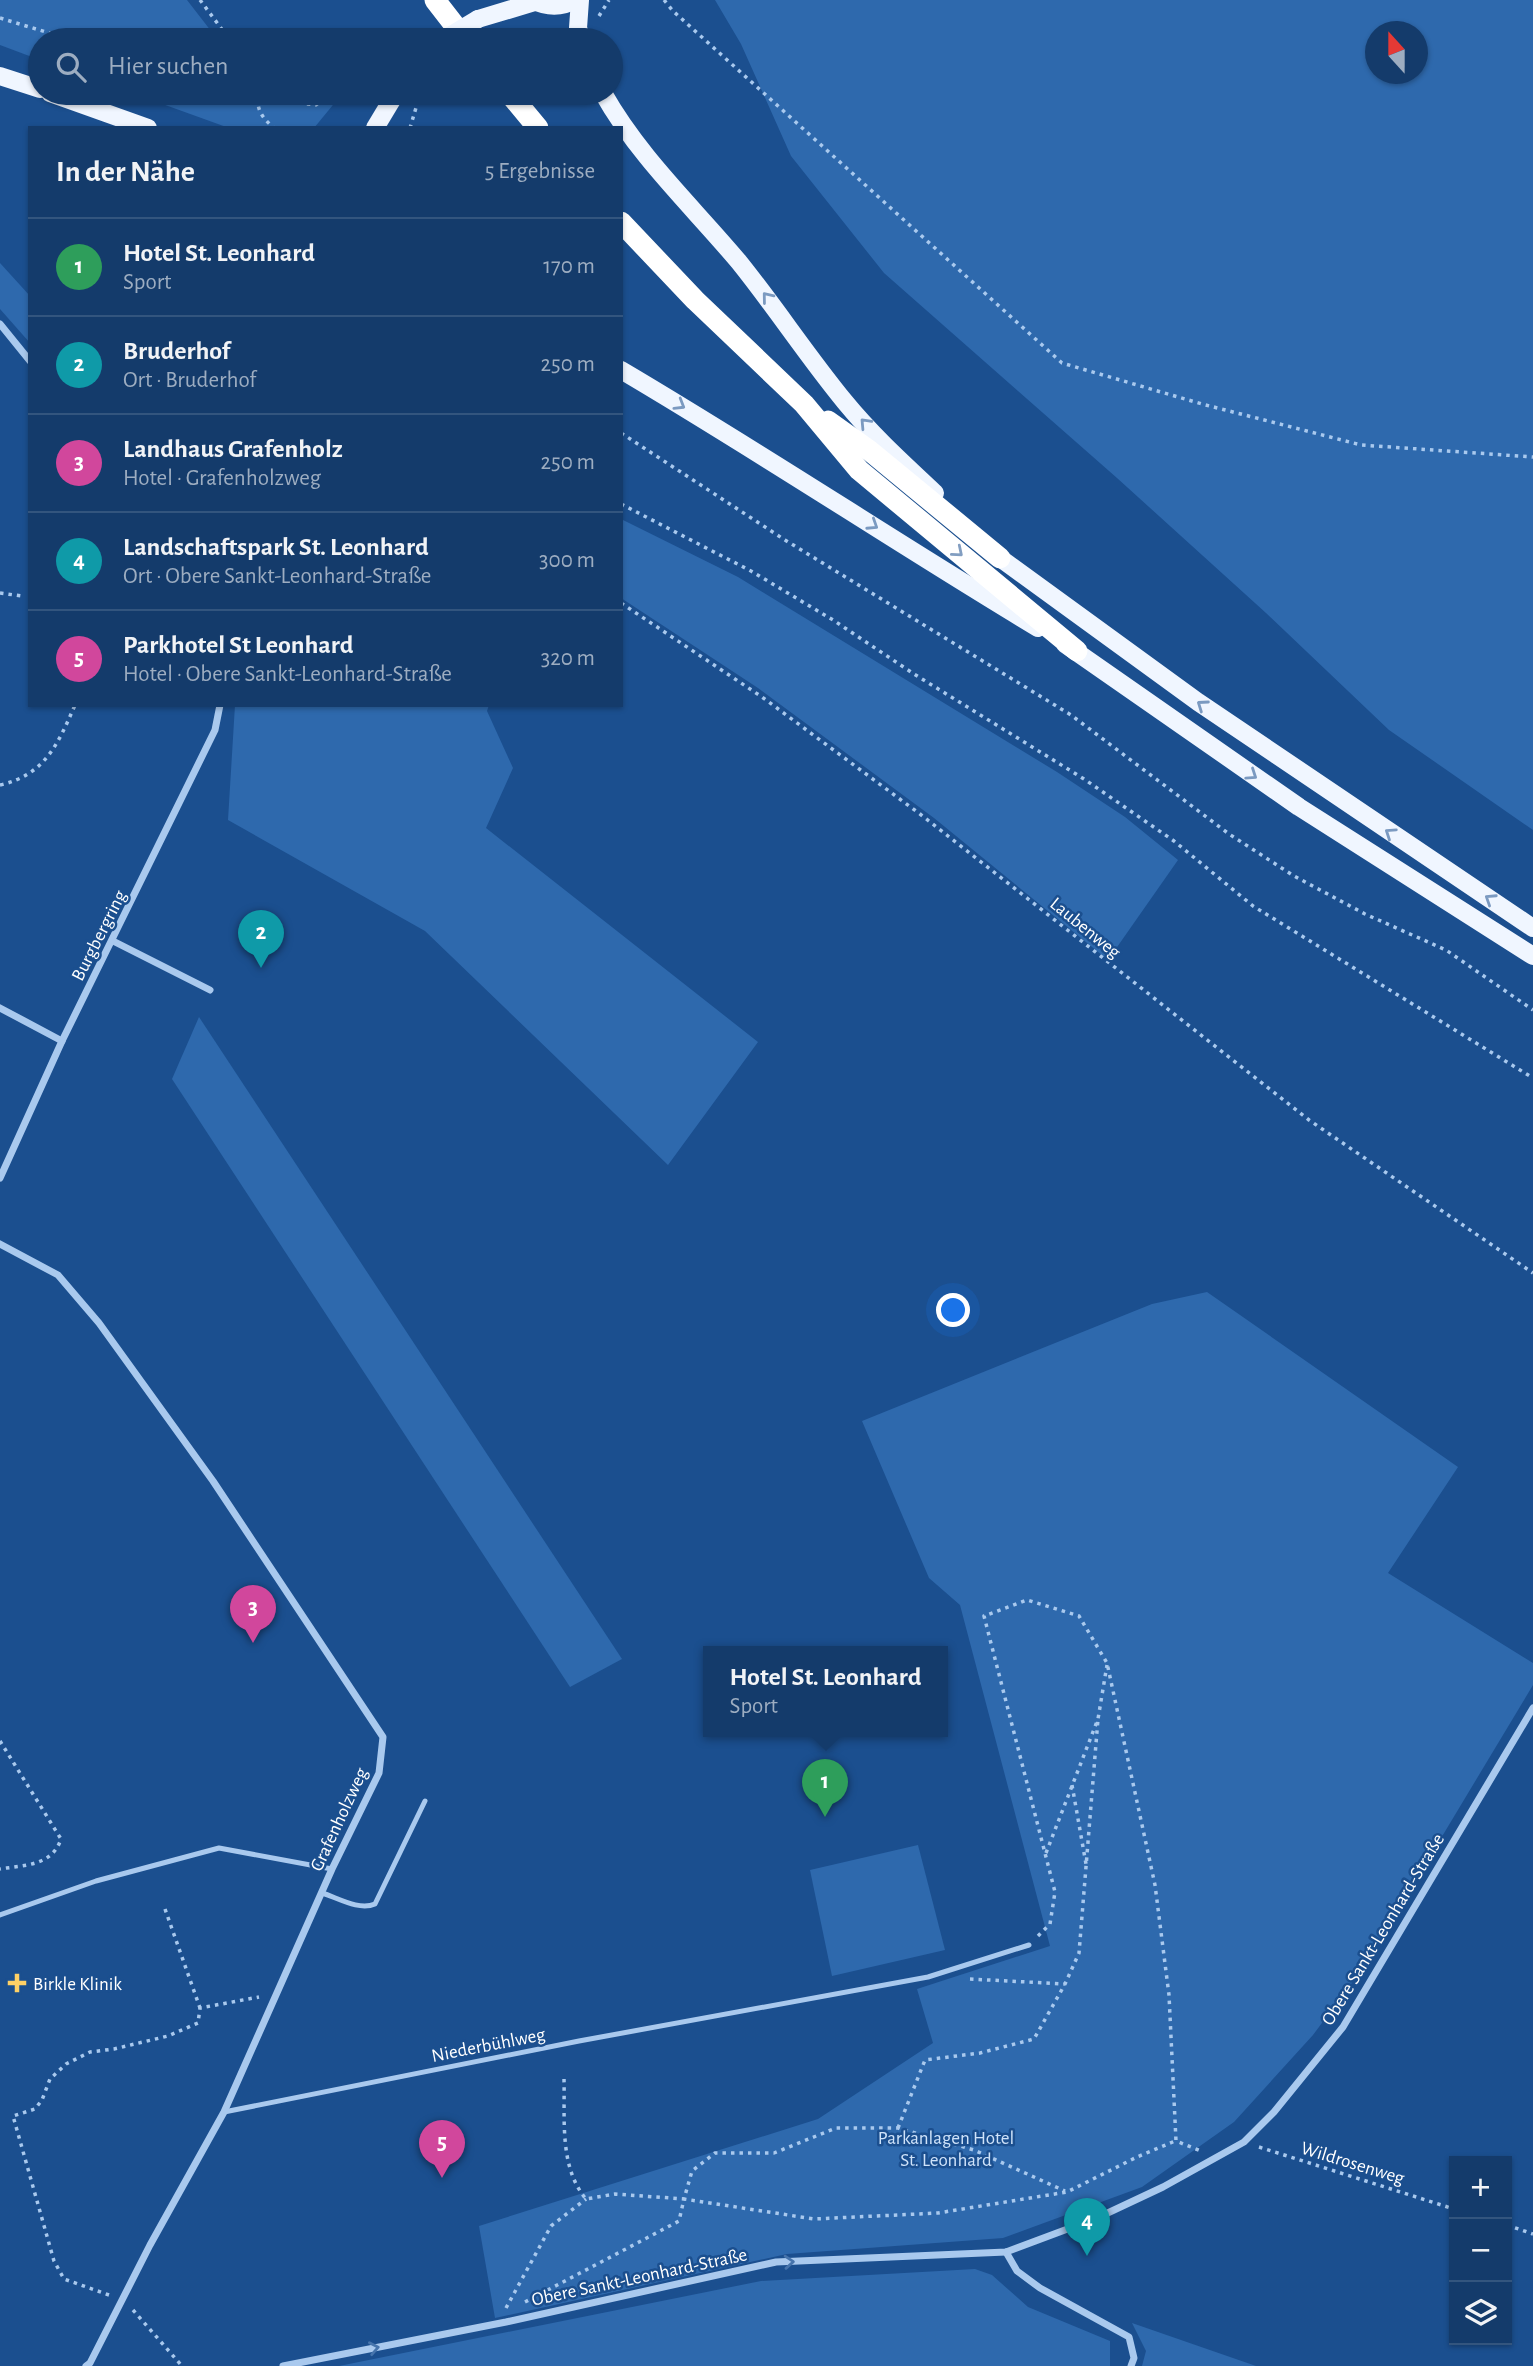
<!DOCTYPE html>
<html lang="de">
<head>
<meta charset="utf-8">
<style>
  body { margin:0; font-family:"Alegreya Sans",sans-serif; background:#1d4271; color:#f1f3f6 }
  .controls { position:absolute; right:21px; bottom:21px; display:grid; overflow:hidden; border-radius:0px; box-shadow:0 2px 5px #0004 }
  .controls button { width:63px; height:63px; display:grid; place-items:center; padding:0; border:0; border-bottom:2px solid #33557e; background:#143b6b; color:#f1f3f6; font:35px sans-serif }
  .compass { position:absolute; left:1365px; top:21px; width:63px; height:63px; border-radius:50%; background:#143b6b; box-shadow:0 2px 5px #0004; rotate:339deg }
  .you { position:absolute; left:954px; top:1311px; width:24px; height:24px; margin:-18px; border:5px solid #fff; border-radius:50%; background:#1a73e8; box-shadow:0 0 0 10px #1a73e833 }
  .badge { display:grid; place-items:center; width:46px; height:46px; border-radius:50%; background:#ffd166; color:#fff; font-size:23px; font-weight:700 }
  .pin { position:absolute; translate:-50% -58px; filter:drop-shadow(0 2px 4px #0008) }
  .pin::after { content:''; position:absolute; top:37px; width:24px; height:21px; background:inherit; clip-path:polygon(0 0,100% 0,50% 100%) }
  .popup { position:absolute; left:703px; top:1646px; width:245px; height:91px; box-sizing:border-box; display:grid; place-content:center; border-radius:0px; background:#143b6b; filter:drop-shadow(0 2px 5px #0005); font-size:23px; white-space:nowrap; color:#9dadc1 }
  .popup b { font-size:26px; color:#f1f3f6 }
  .popup::after { content:''; position:absolute; left:50%; top:100%; margin-left:-14px; border:14px solid transparent; border-top-color:#143b6b }
  .list { margin:0; padding:0; list-style:none }
  h2 { display:flex; justify-content:space-between; align-items:center; height:91px; margin:0; padding:0 28px; font-size:30px }
  h2 small { font-size:23px; font-weight:400; color:#9dadc1 }
  .list li { display:grid; grid-template-columns:46px 1fr auto; gap:21px; align-items:center; box-sizing:border-box; height:98px; padding:0 28px; border-top:2px solid #33557e }
  .list b { display:block; font-size:26px; white-space:nowrap }
  .list p { margin:0; font-size:23px; white-space:nowrap; color:#9dadc1 }
  .list em { font-size:23px; font-style:normal; color:#9dadc1 }
  .icon { flex:none; width:38px; height:38px; fill:none; stroke:currentColor; stroke-width:2; stroke-linecap:round; stroke-linejoin:round }
  .map { position:relative; flex:none; width:1533px; height:2366px; overflow:hidden }
  .search { position:absolute; background:#143b6b; box-shadow:0 2px 5px #0004; left:28px; top:28px; width:595px; height:77px; display:flex; align-items:center; gap:18px; box-sizing:border-box; padding:0 24px; border-radius:38px; color:#9dadc1; font-size:26px }
  .panel { position:absolute; background:#143b6b; box-shadow:0 2px 5px #0004; left:28px; top:126px; width:595px; height:581px; border-radius:0px }
  .map>svg:first-child { display:block }
</style>
</head>
<body>
<div class="map">
<svg width="1533" height="2366" viewBox="0 0 1533 2366">
  <rect width="100%" height="100%" fill="#1b4f8f"/>
  <g fill="#2e69ad" fill-rule="evenodd">
    <polygon points="0,0 187,0 218,40 40,40 40,60 0,45"/>
    <path d="M715,0H1533V830L1389,730L1266,613L1117,478L884,273L791,156L741,44ZM1376,32H1418V74H1376Z"/>
    <polygon points="132,93 320,93 337,100 314,128 229,128"/>
    <polygon points="0,263 30,296 30,343 0,309"/>
    <polygon points="621,519 738,577 1057,772 1125,817 1178,860 1108,960 934,818 758,688 621,598"/>
    <polygon points="235,705 489,705 487,711 513,768 486,828 758,1042 668,1165 425,931 228,820"/>
    <polygon points="199,1017 622,1659 570,1687 172,1079"/>
    <polygon points="1207,1292 1458,1467 1388,1573 1533,1663 1533,1685 1363,1968 1313,2035 1234,2122 1142,2187 1003,2238 787,2254 495,2318 479,2226 818,2119 933,2043 917,1989 1050,1946 960,1605 929,1578 862,1421 1152,1304"/>
    <polygon points="918,1845 945,1950 832,1976 810,1870"/>
    <polygon points="975,2269 992,2275 1028,2307 1110,2341 1110,2366 339,2366 761,2281"/>
    <polygon points="1132,2323 1256,2366 1142,2366 1146,2351"/>
  </g>
  <g fill="none" stroke-linecap="round" stroke-linejoin="round">
    <g stroke="#a9c9ee" stroke-width="3.5" stroke-dasharray="3.5 5" stroke-linecap="butt">
      <polyline points="200,0 224,32 236,40"/>
      <polyline points="664,0 673,11 1062,363 1202,404 1361,445 1533,457"/>
      <polyline points="599,16 609,0"/>
      <polyline points="0,18 72,40"/>
      <polyline points="240,93 258,98 316,105 324,98 326,93"/>
      <path d="M258,98C257,112 264,119 274,128"/>
      <polyline points="410,128 418,101 424,93"/>
      <polyline points="621,433 785,540 1071,715 1229,834 1294,876 1365,914 1446,950 1533,1010"/>
      <polyline points="621,504 751,571 833,620 914,674 1084,779 1174,841 1253,906 1533,1078"/>
      <polyline points="0,593 22,596"/>
      <polyline points="621,603 762,697 920,814 1309,1120 1533,1273"/>
      <path d="M0,785C45,775 58,744 75,705"/>
      <path d="M0,1741L61,1839C52,1866 25,1865 0,1869"/>
      <polyline points="1072,1785 1086,1864"/>
      <polyline points="1046,1853 1098,1719 1107,1665"/>
      <polyline points="165,1909 200,2008"/>
      <polyline points="1038,1936 1050,1924 1055,1892 984,1616 1027,1600 1079,1616 1107,1663 1155,1885 1169,1995 1176,2141 1201,2151"/>
      <polyline points="970,1979 1065,1984"/>
      <path d="M564,2079C565,2119 559,2167 586,2199L615,2194L684,2199L692,2171L715,2153H774L836,2128H898L974,2150L1065,2191"/>
      <polyline points="898,2128 925,2060 980,2053 1034,2039 1065,1984 1079,1953 1098,1719"/>
      <polyline points="1259,2147 1454,2209"/>
      <polyline points="1507,2225 1533,2234"/>
      <polyline points="109,2295 64,2279 54,2261 13,2116 35,2109 42,2100 50,2079 66,2064 90,2052 114,2049 168,2036 198,2023 200,2008 259,1997"/>
      <polyline points="525,2302 679,2221 684,2199 814,2219 938,2213 1067,2192 1137,2157 1175,2141"/>
      <polyline points="506,2308 551,2226 586,2199"/>
      <polyline points="133,2310 182,2366"/>
    </g>
    <g stroke="#a9c9ee" stroke-width="5">
      <path d="M322,1893C338,1898 359,1911 375,1904L425,1801"/>
      <polyline points="0,1915 96,1881 219,1848 332,1869"/>
      <polyline points="224,2112 579,2041 928,1977 1029,1945"/>
    </g>
    <g stroke="#a9c9ee" stroke-width="7">
      <polyline points="0,324 30,361"/>
      <polyline points="113,941 210,990"/>
      <polyline points="0,1008 62,1041"/>
      <polyline points="0,1178 62,1041 215,730 220,705"/>
      <polyline points="0,1244 58,1275 99,1323 213,1481 383,1737 379,1773 332,1869 224,2112 150,2245 90,2363 86,2366"/>
      <polyline points="1006,2252 1017,2271 1040,2288 1129,2337 1134,2358 1131,2366"/>
      <polyline points="283,2366 506,2322 776,2262 1006,2252 1097,2218 1163,2187 1244,2142 1274,2112 1343,2027 1533,1708"/>
    </g>
    <g stroke="#f0f6ff" stroke-width="18">
      <path d="M532,0C546,7 561,8 575,0"/>
      <polyline points="580,0 578,28 582,40"/>
      <polyline points="478,19 535,2"/>
      <polyline points="0,76 40,89"/>
      <polyline points="50,93 148,128"/>
      <path d="M603,93C639,157 692,206 739,262C776,308 808,357 845,402C872,435 904,464 935,493"/>
      <polyline points="375,128 396,93"/>
      <path d="M621,370C762,453 898,544 1038,628"/>
      <polyline points="992,550 1000,558 1198,702 1533,928"/>
      <polyline points="1065,644 1299,807 1533,956"/>
    </g>
    <g stroke="#fff" stroke-width="21">
      <polyline points="435,0 466,40"/>
      <polyline points="509,93 538,128"/>
      <polyline points="621,222 695,300 804,404 859,470 1077,651"/>
      <polyline points="828,421 870,451 1000,558"/>
    </g>
    <polyline stroke="#f0f6ff" stroke-width="18" points="443,40 478,19"/>
  </g>
  <defs><path id="oneway-chevron" d="M-2-3.5L2.5 0L-2 3.5" fill="none" stroke-width="1.6" stroke-linecap="round" stroke-linejoin="round" transform="scale(1.75)"/></defs>
  <g stroke="#7b9ac1">
    <use href="#oneway-chevron" transform="translate(767 297) rotate(-129)"/>
    <use href="#oneway-chevron" transform="translate(680 405) rotate(31)"/>
    <use href="#oneway-chevron" transform="translate(865 423) rotate(-133)"/>
    <use href="#oneway-chevron" transform="translate(873 525) rotate(33)"/>
    <use href="#oneway-chevron" transform="translate(1202 705) rotate(-145)"/>
    <use href="#oneway-chevron" transform="translate(1252 775) rotate(34)"/>
    <use href="#oneway-chevron" transform="translate(1390 833) rotate(-146)"/>
    <use href="#oneway-chevron" transform="translate(1490 899) rotate(-147)"/>
  </g>
  <use stroke="#829ec1" href="#oneway-chevron" transform="translate(958 552) rotate(40)"/>
  <g stroke="#4674ac">
    <use href="#oneway-chevron" transform="translate(789 2262) rotate(-4)"/>
    <use href="#oneway-chevron" transform="translate(374 2348) rotate(-11)"/>
  </g>
  <path fill="#ffd166" stroke="#1b4f8f" stroke-width="2.5" d="M13.5 1972.5h7v7h7v7h-7v7h-7v-7h-7v-7h7z"/>
  <g text-anchor="middle" stroke-width="5" stroke-linejoin="round" paint-order="stroke">
    <g font-size="19" fill="#fff" stroke="#1b4f8f">
      <text transform="translate(1086 927) rotate(39)" y="7">Laubenweg</text>
      <text transform="translate(98 935) rotate(-63)" y="7">Burgbergring</text>
      <text transform="translate(338 1819) rotate(-65)" y="7">Grafenholzweg</text>
      <text transform="translate(1382 1929) rotate(-59)" y="7">Obere Sankt-Leonhard-Straße</text>
      <text transform="translate(488 2044) rotate(-11)" y="7">Niederbühlweg</text>
      <text transform="translate(1353 2162) rotate(17)" y="7">Wildrosenweg</text>
      <text transform="translate(639 2276) rotate(-12)" y="7">Obere Sankt-Leonhard-Straße</text>
    </g>
    <g font-size="19" fill="#fff" stroke="#1b4f8f" text-anchor="start">
      <text x="33" y="1990">Birkle Klinik</text>
    </g>
    <g font-size="19" fill="#cfe3fa" stroke="#1b4f8f">
      <text x="946" y="2144">Parkanlagen Hotel<tspan x="946" dy="22">St. Leonhard</tspan></text>
    </g>
  </g>
</svg>
<div class="controls">
<button>+</button>
<button>−</button>
<button><svg class="icon" aria-label="layers" viewBox="0 0 24 24"><path d="M12 4l9 5-9 5-9-5zM3 14l9 5 9-5"/></svg></button>
</div>
<svg class="compass" viewBox="-18 -18 36 36"><path d="M0-13l5 13h-10z" fill="#e53935"/><path d="M0 13l5-13h-10z" fill="#9dadc1"/></svg>
<div class="you"></div>
<div class="pin badge" style="left:825px;top:1817px;background:#2e9e5b">1</div>
<div class="popup"><b>Hotel St. Leonhard</b>Sport</div>
<div class="pin badge" style="left:261px;top:968px;background:#0f9aa8">2</div>
<div class="pin badge" style="left:253px;top:1643px;background:#d1479c">3</div>
<div class="pin badge" style="left:1087px;top:2256px;background:#0f9aa8">4</div>
<div class="pin badge" style="left:442px;top:2178px;background:#d1479c">5</div>
<div class="search"><svg class="icon" aria-label="search" viewBox="0 0 24 24"><circle cx="10" cy="10" r="6"/><path d="M15 15l6 6"/></svg>Hier suchen</div>
<section class="panel">
<h2>In der Nähe<small>5 Ergebnisse</small></h2>
<ul class="list">
<li><span class="badge" style="background:#2e9e5b">1</span><div><b>Hotel St. Leonhard</b><p>Sport</p></div><em>170 m</em></li>
<li><span class="badge" style="background:#0f9aa8">2</span><div><b>Bruderhof</b><p>Ort · Bruderhof</p></div><em>250 m</em></li>
<li><span class="badge" style="background:#d1479c">3</span><div><b>Landhaus Grafenholz</b><p>Hotel · Grafenholzweg</p></div><em>250 m</em></li>
<li><span class="badge" style="background:#0f9aa8">4</span><div><b>Landschaftspark St. Leonhard</b><p>Ort · Obere Sankt-Leonhard-Straße</p></div><em>300 m</em></li>
<li><span class="badge" style="background:#d1479c">5</span><div><b>Parkhotel St Leonhard</b><p>Hotel · Obere Sankt-Leonhard-Straße</p></div><em>320 m</em></li>
</ul>
</section>
</div>
</body>
</html>
